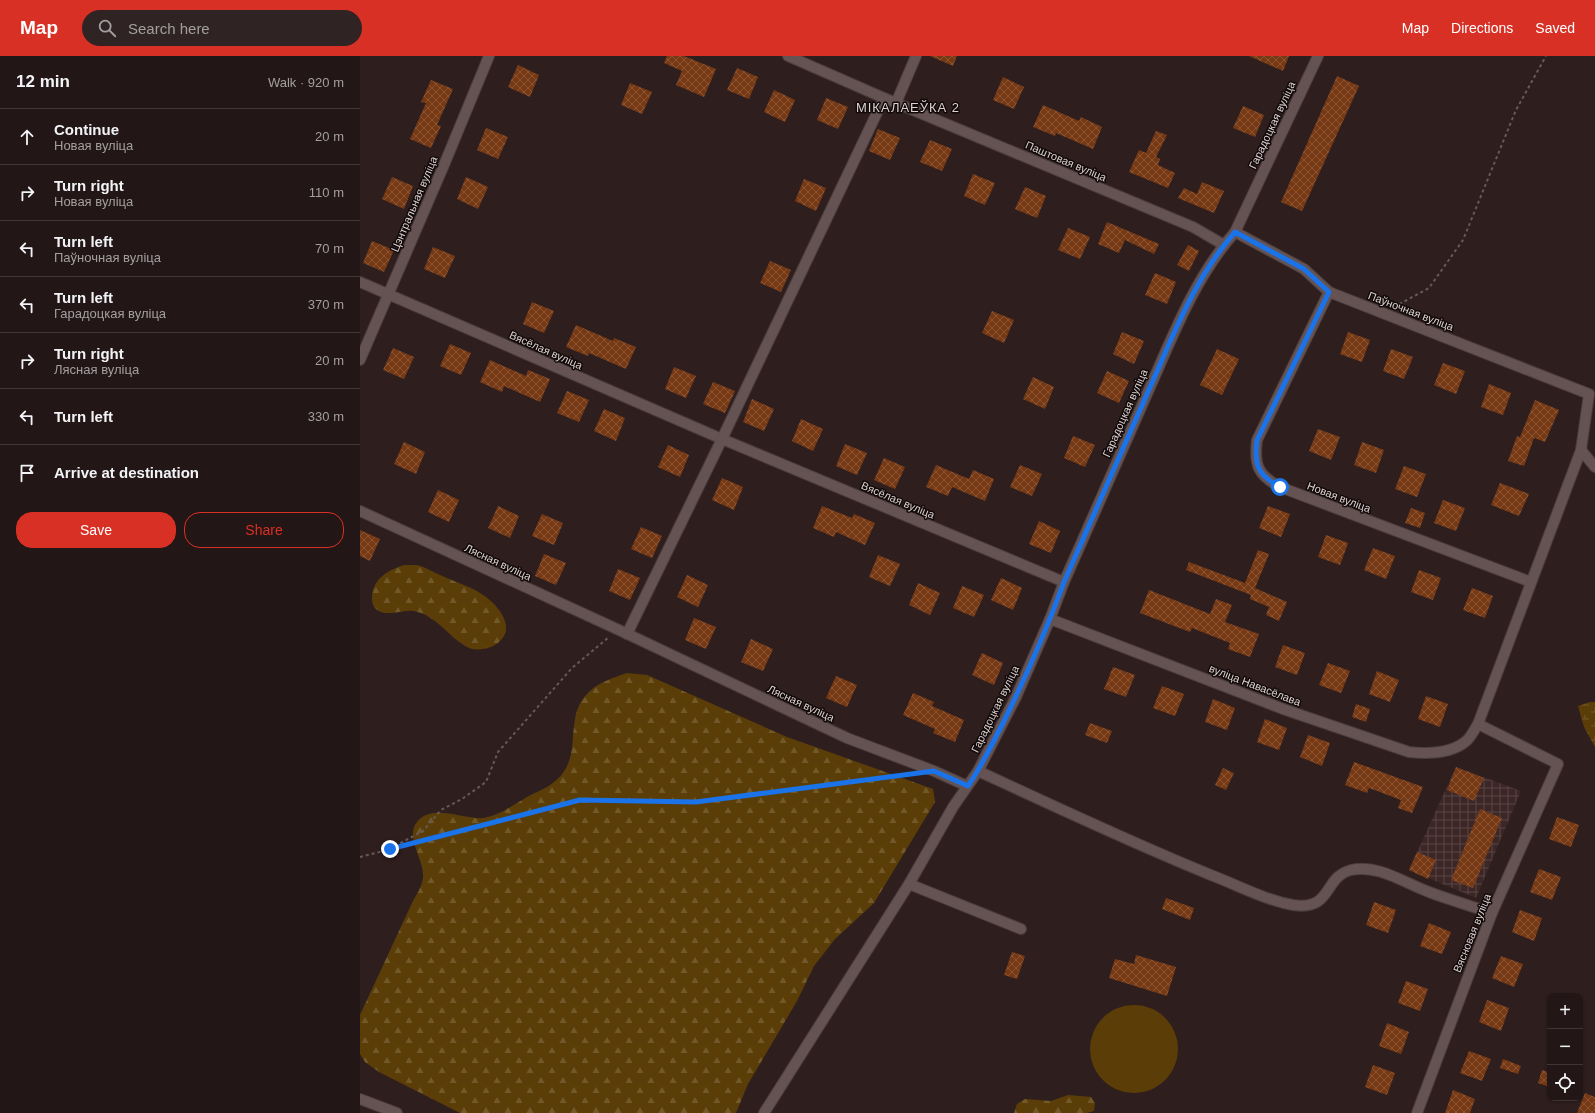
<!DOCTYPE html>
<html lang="en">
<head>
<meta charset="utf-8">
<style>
  body { margin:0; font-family:Helvetica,sans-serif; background:#2f2323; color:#f1f3f6 }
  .controls { position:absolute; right:12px; bottom:12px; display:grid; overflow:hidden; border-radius:8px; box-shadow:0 1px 3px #0004 }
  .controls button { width:36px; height:36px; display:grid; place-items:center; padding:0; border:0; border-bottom:1px solid #403535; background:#231616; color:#f1f3f6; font:20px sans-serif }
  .stop { position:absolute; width:12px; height:12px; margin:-9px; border:3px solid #1a73e8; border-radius:50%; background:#fff }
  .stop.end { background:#1a73e8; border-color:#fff; box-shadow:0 1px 4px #0008 }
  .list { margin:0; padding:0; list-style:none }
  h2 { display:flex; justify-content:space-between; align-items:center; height:52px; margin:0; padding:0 16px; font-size:17px }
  h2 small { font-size:13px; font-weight:400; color:#a39fa1 }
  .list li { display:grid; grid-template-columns:26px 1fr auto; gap:12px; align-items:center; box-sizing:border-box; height:56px; padding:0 16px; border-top:1px solid #403535 }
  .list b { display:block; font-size:15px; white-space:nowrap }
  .list p { margin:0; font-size:13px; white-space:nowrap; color:#a39fa1 }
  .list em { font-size:13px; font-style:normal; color:#a39fa1 }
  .actions { display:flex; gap:8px; padding:12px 16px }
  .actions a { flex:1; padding:9px 0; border:1px solid #d93025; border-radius:16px; text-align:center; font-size:14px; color:#d93025 }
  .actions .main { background:#d93025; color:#fff }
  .icon { flex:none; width:22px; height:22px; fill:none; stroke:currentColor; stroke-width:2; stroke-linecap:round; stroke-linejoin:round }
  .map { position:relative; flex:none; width:1235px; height:1057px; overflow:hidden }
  header { display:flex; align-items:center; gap:24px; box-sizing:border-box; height:56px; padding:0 20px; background:#d93025; color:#fff }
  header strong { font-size:19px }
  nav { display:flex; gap:22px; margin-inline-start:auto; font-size:14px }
  .search { width:280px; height:36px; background:#2f2323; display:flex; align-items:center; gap:10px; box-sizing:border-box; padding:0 14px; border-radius:22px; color:#a39fa1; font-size:15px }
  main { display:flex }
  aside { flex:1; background:#231616 }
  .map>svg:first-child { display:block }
</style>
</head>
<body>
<header>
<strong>Map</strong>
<div class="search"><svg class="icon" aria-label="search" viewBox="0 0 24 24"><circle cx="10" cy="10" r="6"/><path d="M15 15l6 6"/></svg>Search here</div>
<nav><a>Map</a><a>Directions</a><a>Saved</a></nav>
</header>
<main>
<aside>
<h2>12 min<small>Walk · 920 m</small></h2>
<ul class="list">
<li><svg class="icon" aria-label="ahead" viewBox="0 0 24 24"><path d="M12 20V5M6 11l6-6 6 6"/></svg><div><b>Continue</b><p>Новая вуліца</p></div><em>20 m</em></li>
<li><svg class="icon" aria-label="right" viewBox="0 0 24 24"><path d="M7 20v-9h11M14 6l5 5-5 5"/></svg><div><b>Turn right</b><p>Новая вуліца</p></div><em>110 m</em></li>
<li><svg class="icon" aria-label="left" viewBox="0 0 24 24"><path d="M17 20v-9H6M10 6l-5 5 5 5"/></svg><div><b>Turn left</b><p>Паўночная вуліца</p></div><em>70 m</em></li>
<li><svg class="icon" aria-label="left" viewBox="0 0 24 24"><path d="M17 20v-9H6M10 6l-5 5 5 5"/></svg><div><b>Turn left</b><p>Гарадоцкая вуліца</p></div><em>370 m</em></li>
<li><svg class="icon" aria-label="right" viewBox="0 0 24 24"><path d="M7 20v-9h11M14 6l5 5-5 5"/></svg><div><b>Turn right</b><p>Лясная вуліца</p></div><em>20 m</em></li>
<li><svg class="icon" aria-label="left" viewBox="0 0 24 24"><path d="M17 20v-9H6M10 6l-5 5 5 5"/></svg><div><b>Turn left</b></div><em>330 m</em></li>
<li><svg class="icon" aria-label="arrive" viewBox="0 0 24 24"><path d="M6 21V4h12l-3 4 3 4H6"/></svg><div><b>Arrive at destination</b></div></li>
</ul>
<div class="actions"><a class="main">Save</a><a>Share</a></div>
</aside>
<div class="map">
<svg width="1235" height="1057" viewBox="0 0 1235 1057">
  <defs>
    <pattern id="industrial-grid" width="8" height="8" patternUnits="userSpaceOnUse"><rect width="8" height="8" fill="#3d2626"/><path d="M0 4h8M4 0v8" fill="none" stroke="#594545"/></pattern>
    <pattern id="forest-firs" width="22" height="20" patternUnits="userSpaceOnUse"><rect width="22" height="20" fill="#5b3e07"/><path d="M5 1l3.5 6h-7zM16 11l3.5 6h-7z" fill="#72592a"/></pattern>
    <pattern id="wetland-marsh" width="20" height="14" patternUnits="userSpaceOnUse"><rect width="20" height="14" fill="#5b3e07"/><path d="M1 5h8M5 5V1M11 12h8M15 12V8" fill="none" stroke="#72592a"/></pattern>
    <pattern id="building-cross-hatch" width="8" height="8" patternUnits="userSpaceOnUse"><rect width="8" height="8" fill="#763914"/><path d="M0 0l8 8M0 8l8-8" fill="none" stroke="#895535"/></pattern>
  </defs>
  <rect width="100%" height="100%" fill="#2f1e1e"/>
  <polygon fill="url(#industrial-grid)" points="1096,711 1161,735 1116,842 1049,814"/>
  <g fill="url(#forest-firs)">
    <path d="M45,509C49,509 54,509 57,509C65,511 73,516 80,519C95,526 113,531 126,541C134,547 142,556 145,565C151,585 129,596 112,593C105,591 100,586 94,582C82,571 72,559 54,555C43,553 26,562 16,553C13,551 12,546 12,542C12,523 29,513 45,509Z"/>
    <path d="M267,617L287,619L427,681L573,733L575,746L514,847L475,883L454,910L437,945L388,1028L376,1057H100L19,1016L5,1006L0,998V959L52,847C56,839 62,831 63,822C65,806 47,784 55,769C69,745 103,764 124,762C140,759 153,749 167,741C174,737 180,735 187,731C230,705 199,664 229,636C239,626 253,622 267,617Z"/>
    <polygon points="708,1039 731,1041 735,1047 734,1055 727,1057 654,1057 657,1048 665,1043 691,1045"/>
  </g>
  <polygon fill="url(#wetland-marsh)" points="1230,646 1235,646 1235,691 1224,671 1218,650"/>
  <circle fill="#5b3e07" cx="774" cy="993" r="44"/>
  <g fill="url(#building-cross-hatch)">
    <polygon points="307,0 324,0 356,13 344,41 316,29 322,15 304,7"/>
    <polygon points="570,0 597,0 593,10"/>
    <polygon points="889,0 929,0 923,15"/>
    <polygon points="158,9 179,19 170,41 148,31"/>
    <polygon points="377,12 398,21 389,43 367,34"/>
    <polygon points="977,20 999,30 942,155 921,146"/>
    <polygon points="643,21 664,31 654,53 633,44"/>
    <polygon points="71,24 93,33 77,69 81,70 71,92 50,83 66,47 61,46"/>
    <polygon points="270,27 292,36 282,58 261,49"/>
    <polygon points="414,34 435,44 425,66 404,56"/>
    <polygon points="466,42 488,51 478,73 457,64"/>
    <polygon points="683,49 719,65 721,61 742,71 733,93 696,77 695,80 673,71"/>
    <polygon points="883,50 904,59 895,81 873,72"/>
    <polygon points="126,72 148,81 138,103 117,94"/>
    <polygon points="518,73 540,82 530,104 509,95"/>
    <polygon points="796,75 807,79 796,101 800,103 798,109 815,117 808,132 769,116 779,94 786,97"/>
    <polygon points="570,84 592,93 582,115 560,106"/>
    <polygon points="613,118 635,127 625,149 604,140"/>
    <polygon points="32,121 53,130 44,153 22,143"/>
    <polygon points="106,121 128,131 118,153 97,143"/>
    <polygon points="444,123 466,132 456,155 435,145"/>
    <polygon points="842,126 864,135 854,157 818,142 824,132 837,138"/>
    <polygon points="665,131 686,140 677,162 655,153"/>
    <polygon points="747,166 799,188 794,198 765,184 759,197 738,188"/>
    <polygon points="708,172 730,181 720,203 698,194"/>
    <polygon points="12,185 34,194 24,216 3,207"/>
    <polygon points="828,189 839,195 829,215 817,209"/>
    <polygon points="73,191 95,200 85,222 64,213"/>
    <polygon points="410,205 431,214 421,236 400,227"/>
    <polygon points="795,217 816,226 807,248 785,239"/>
    <polygon points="172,246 194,255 184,277 163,268"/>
    <polygon points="632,255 654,264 644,287 622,277"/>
    <polygon points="216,269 253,285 254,282 276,291 266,313 229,297 228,300 206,291"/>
    <polygon points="762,276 784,285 774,308 753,298"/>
    <polygon points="988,276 1010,284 1002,306 980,298"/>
    <polygon points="90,288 111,297 101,319 80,310"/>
    <polygon points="33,292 54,301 44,323 23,314"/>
    <polygon points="857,293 879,303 862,339 840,329"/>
    <polygon points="1031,293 1053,301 1044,323 1023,315"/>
    <polygon points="130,304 166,320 168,314 190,323 180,346 144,330 142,336 120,326"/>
    <polygon points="1083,307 1105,315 1096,338 1074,329"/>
    <polygon points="314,311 336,320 326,342 305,333"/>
    <polygon points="747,315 769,325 759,347 737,337"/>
    <polygon points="673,321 694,331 685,353 663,343"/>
    <polygon points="353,326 375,335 365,357 343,348"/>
    <polygon points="1129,328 1151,337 1143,359 1121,351"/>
    <polygon points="207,335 229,344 219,366 197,357"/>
    <polygon points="392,343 414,353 404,375 383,366"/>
    <polygon points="1175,344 1199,354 1185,386 1174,382 1164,410 1148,405 1157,380 1160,381"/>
    <polygon points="244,353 265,362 256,385 234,375"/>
    <polygon points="441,363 463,373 453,395 432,385"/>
    <polygon points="958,373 980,381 971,404 949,395"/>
    <polygon points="713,380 735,389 725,411 704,402"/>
    <polygon points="44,386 65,396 56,418 34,408"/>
    <polygon points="1002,386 1024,394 1016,417 994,409"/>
    <polygon points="485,388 507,397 497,419 476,410"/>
    <polygon points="308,389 329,399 320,421 298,411"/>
    <polygon points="524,402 545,411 535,433 514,424"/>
    <polygon points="576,409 609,423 613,414 634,423 625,445 592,431 588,440 566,431"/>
    <polygon points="660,409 682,418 672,440 650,431"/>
    <polygon points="1044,410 1066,418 1057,441 1035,433"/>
    <polygon points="362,422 383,431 374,454 352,444"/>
    <polygon points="1140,427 1169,438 1159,460 1131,449"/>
    <polygon points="78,434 99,444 89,466 68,456"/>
    <polygon points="1083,444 1105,452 1096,475 1074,467"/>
    <polygon points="138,450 159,460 150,482 128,472"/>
    <polygon points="462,450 492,462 494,458 515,467 505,489 476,476 474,481 453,472"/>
    <polygon points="908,450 930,458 921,481 899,472"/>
    <polygon points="1051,452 1065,457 1060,472 1045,467"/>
    <polygon points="182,458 203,467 194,489 172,480"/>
    <polygon points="679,465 700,475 691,497 669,488"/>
    <polygon points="281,471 302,480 292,502 271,493"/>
    <polygon points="0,474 20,483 10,505 0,500"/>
    <polygon points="966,479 988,487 980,509 958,501"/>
    <polygon points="1013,492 1035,500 1026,523 1004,514"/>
    <polygon points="898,494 909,498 895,532 927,546 919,565 906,559 909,551 890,543 891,539 826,514 829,506 885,527"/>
    <polygon points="184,498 206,507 196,529 175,520"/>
    <polygon points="518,499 540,508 530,530 509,521"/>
    <polygon points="258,513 280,522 270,544 249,535"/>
    <polygon points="1059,514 1081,522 1073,544 1051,536"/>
    <polygon points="327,519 348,529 338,551 317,541"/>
    <polygon points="641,522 662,532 653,554 631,544"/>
    <polygon points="558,527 580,537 570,559 549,549"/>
    <polygon points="602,530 624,539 614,561 593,552"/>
    <polygon points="1112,532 1133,540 1125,562 1103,554"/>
    <polygon points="789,534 850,558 856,543 872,549 865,566 899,578 890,601 868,593 870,587 832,572 830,576 780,557"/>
    <polygon points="334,562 356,571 346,593 325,584"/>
    <polygon points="391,583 413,593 403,615 381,606"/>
    <polygon points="923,589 945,597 937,619 915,611"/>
    <polygon points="622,597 643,607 634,629 612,619"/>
    <polygon points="968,607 990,615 981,637 959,629"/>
    <polygon points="753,611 775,619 766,641 744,633"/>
    <polygon points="1017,615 1039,624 1030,646 1009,638"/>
    <polygon points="476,620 497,629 487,651 466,642"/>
    <polygon points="802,630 824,638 815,660 793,652"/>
    <polygon points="553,637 574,646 572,650 604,664 595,686 573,677 575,673 543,659"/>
    <polygon points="1066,640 1088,648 1080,671 1058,663"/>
    <polygon points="853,643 875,652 867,674 845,666"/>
    <polygon points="996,648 1010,653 1006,666 992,661"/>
    <polygon points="905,663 927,672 919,694 897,686"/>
    <polygon points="730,667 752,675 747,687 725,679"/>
    <polygon points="948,679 970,687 962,710 940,701"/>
    <polygon points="994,706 1063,731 1052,757 1038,752 1041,744 1009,732 1007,737 985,729"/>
    <polygon points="1096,711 1124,722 1114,745 1087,734"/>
    <polygon points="863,712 874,717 866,734 855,729"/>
    <polygon points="1120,753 1142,762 1113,832 1091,824"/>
    <polygon points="1197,761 1219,769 1211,791 1189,783"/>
    <polygon points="1057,796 1076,804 1068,823 1049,814"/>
    <polygon points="1179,813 1201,821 1192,844 1170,836"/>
    <polygon points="806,842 834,852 830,864 802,853"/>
    <polygon points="1014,846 1036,854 1028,877 1006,869"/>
    <polygon points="1160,854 1182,862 1174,885 1152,876"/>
    <polygon points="1069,867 1091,876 1082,898 1060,890"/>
    <polygon points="652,896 665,900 657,923 644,919"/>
    <polygon points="776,899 816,911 807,940 749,922 755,903 774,908"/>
    <polygon points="1141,900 1163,908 1154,931 1132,922"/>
    <polygon points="1046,925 1068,933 1060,955 1038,947"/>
    <polygon points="1127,944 1149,952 1141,975 1119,966"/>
    <polygon points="1027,967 1049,976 1041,998 1019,990"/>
    <polygon points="1109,995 1131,1003 1122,1025 1100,1017"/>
    <polygon points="1143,1003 1161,1010 1158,1018 1140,1012"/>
    <polygon points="1013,1009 1035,1017 1027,1039 1005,1031"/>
    <polygon points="1182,1014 1190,1017 1190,1031 1178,1027"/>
    <polygon points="1093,1034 1115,1043 1110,1057 1085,1057"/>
    <polygon points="1225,1037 1235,1041 1235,1057 1217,1057"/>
  </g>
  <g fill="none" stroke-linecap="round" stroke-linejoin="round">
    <defs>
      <g id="minor">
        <polyline points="428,0 524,42 833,171 864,189"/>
        <polyline points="536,47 556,0"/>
        <polyline points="0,226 362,383 704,526"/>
        <path d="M969,236L897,384C894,408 897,419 920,431L1171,526"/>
        <polyline points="0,304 84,109 129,0"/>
        <polyline points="1221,394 1235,411"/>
        <polyline points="0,455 259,574 487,682 574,715 607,730"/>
        <path d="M690,563L923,653L1049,696C1068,698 1090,698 1105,686C1111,682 1114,674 1118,668L1221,394L1229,338L969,236L944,213L875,176"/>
        <polyline points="267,578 362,383 524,42"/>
        <path d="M618,715C696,751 772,787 851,819C877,829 905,844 933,849C973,855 963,821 991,814C1019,808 1044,827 1069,836C1090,844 1111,850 1132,857"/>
        <polyline points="549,828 661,873"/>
        <polyline points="0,1043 37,1057"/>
        <path d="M404,1057L549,828L593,751L618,715L656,641L690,563L704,526C733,461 762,395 791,329C814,277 836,220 875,176L958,0"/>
        <polyline points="1057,1057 1132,857 1198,708 1118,668"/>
      </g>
    </defs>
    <use href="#minor" stroke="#4a3d3d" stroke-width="12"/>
    <g stroke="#685959" stroke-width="2" stroke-dasharray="3 3" stroke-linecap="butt">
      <polyline points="1034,251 1069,232 1103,184 1156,54 1186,0"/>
      <polyline points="35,790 63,775 81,754 102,743 126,726 138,696 212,612 249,581"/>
      <polyline points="0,801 220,744 336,745 550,718"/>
    </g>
    <use href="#minor" stroke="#655252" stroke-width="10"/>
  </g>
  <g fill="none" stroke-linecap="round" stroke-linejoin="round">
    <path stroke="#1a73e8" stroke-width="5" d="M30,793L220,744L336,746L574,715L608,730C621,711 631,690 642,669C665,623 686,575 704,526C733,461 762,395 791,329C814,277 836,220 875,176L944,213L969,236L897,384C894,408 897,419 920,431"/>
  </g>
  <g text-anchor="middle" stroke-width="3" stroke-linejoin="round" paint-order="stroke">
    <g font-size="11" fill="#ddd2d2" stroke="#120a0a">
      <text transform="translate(912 69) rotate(-65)" y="4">Гарадоцкая вуліца</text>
      <text transform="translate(706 105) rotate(23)" y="4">Паштовая вуліца</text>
      <text transform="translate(54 148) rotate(-67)" y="4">Цэнтральная вуліца</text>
      <text transform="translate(1051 255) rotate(21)" y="4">Паўночная вуліца</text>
      <text transform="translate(186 294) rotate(24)" y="4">Вясёлая вуліца</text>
      <text transform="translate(765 357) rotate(-66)" y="4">Гарадоцкая вуліца</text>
      <text transform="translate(979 441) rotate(21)" y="4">Новая вуліца</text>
      <text transform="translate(538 444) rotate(23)" y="4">Вясёлая вуліца</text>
      <text transform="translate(138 506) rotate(25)" y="4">Лясная вуліца</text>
      <text transform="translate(895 629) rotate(21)" y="4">вуліца Навасёлава</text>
      <text transform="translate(441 647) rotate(25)" y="4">Лясная вуліца</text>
      <text transform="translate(635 653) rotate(-64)" y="4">Гарадоцкая вуліца</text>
      <text transform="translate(1112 877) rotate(-68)" y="4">Вясновая вуліца</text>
    </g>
    <g font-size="13" letter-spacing="1" fill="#ddd2d2" stroke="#120a0a">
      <text x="548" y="56">МІКАЛАЕЎКА 2</text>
    </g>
  </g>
</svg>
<div class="controls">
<button>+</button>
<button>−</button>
<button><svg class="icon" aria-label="locate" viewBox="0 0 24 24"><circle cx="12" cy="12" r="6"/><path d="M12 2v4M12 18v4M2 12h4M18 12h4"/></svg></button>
</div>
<div class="stop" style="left:920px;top:431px"></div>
<div class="stop end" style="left:30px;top:793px"></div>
</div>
</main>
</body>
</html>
